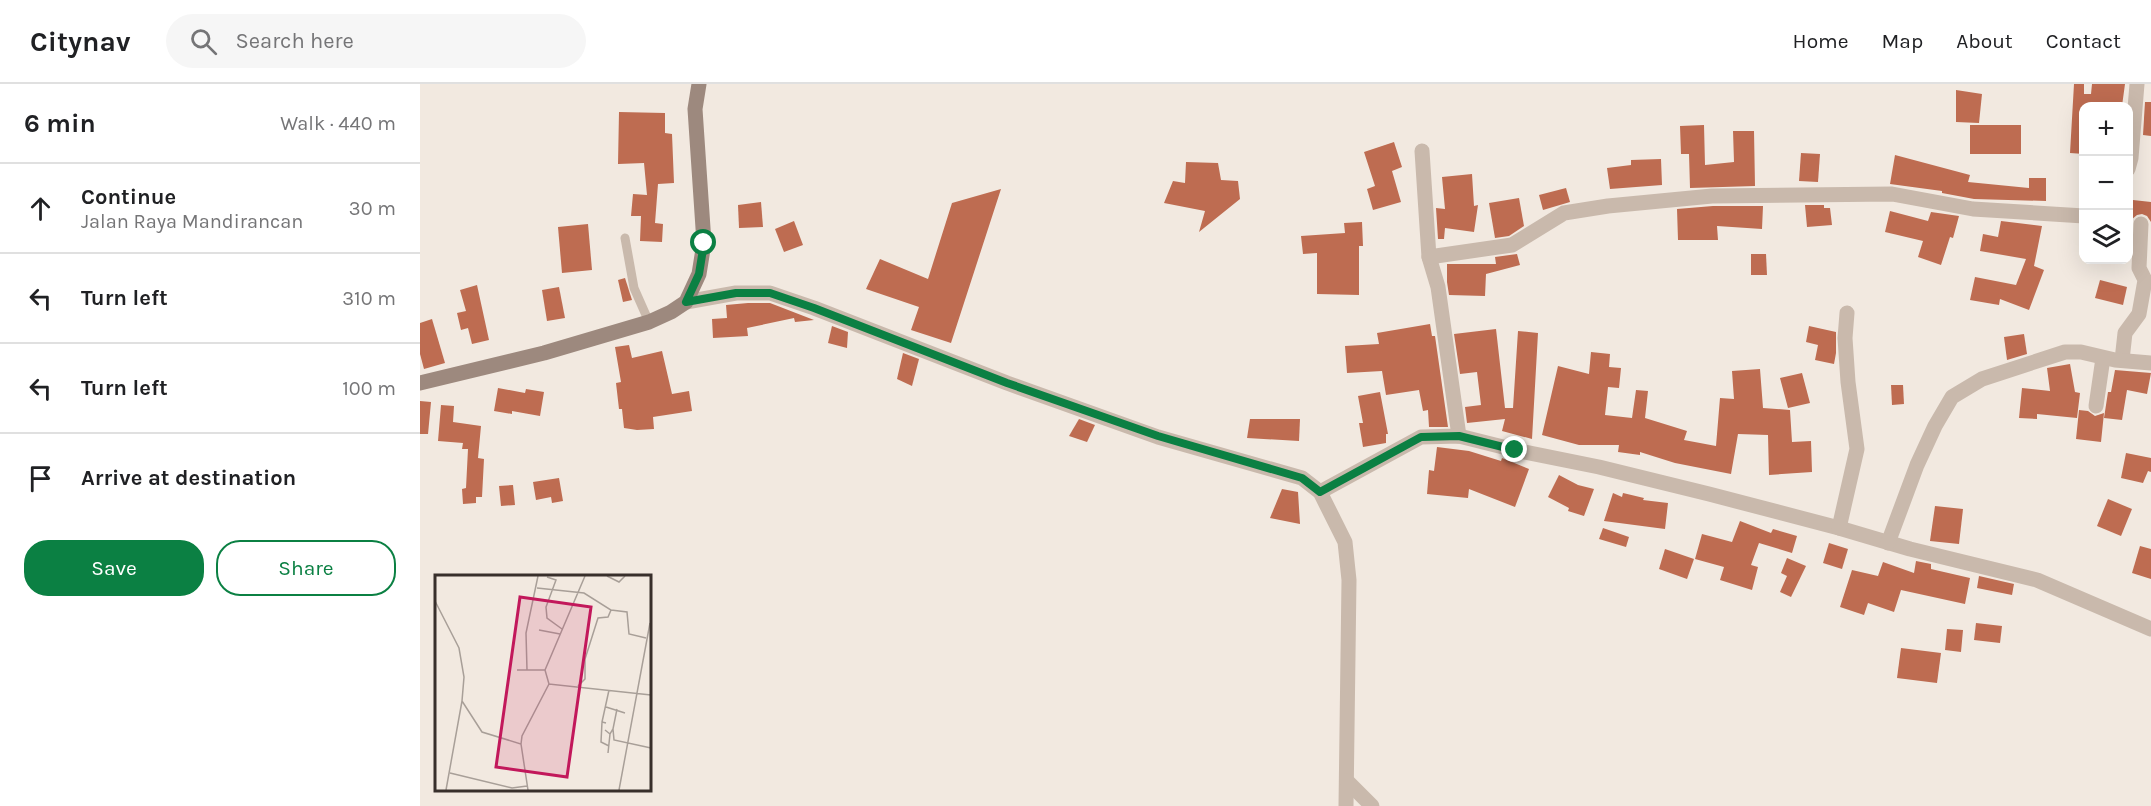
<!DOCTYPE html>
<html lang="en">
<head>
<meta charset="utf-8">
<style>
  body { margin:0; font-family:Karla,sans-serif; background:#f6f6f6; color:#202124 }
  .controls { position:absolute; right:18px; top:18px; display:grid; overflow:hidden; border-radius:12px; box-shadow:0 6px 24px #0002 }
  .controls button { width:54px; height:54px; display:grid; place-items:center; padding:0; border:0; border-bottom:2px solid #e0e0e0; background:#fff; color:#202124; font:30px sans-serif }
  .stop { position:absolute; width:18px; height:18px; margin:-14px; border:4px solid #0b8043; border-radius:50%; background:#fff }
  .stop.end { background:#0b8043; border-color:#fff; box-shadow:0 2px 6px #0008 }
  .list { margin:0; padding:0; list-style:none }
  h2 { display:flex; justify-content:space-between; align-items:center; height:78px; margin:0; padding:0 24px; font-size:26px }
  h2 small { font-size:20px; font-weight:400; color:#757577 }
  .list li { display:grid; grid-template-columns:39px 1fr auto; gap:18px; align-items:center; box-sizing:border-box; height:90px; padding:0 24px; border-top:2px solid #e0e0e0 }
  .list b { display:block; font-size:22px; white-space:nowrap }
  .list p { margin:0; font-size:20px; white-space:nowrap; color:#757577 }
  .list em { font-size:20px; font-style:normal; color:#757577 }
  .actions { display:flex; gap:12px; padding:18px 24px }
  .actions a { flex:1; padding:14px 0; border:2px solid #0b8043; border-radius:24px; text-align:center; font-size:21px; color:#0b8043 }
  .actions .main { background:#0b8043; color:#fff }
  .icon { flex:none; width:33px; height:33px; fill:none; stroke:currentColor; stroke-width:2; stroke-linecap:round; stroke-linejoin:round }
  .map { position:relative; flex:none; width:1731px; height:722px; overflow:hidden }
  header { display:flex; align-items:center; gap:36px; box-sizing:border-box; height:84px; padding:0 30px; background:#fff; border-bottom:2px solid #e0e0e0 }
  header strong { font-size:28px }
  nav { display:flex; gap:33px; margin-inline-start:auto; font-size:21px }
  .search { width:420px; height:54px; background:#f6f6f6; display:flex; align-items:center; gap:15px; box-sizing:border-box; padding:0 21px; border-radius:33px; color:#757577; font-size:22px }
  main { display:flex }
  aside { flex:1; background:#fff }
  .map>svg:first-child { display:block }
</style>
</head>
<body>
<header>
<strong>Citynav</strong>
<div class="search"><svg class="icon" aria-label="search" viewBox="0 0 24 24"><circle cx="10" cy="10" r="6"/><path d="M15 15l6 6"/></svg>Search here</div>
<nav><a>Home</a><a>Map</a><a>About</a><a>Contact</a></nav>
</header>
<main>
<aside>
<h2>6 min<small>Walk · 440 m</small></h2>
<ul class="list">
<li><svg class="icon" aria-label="ahead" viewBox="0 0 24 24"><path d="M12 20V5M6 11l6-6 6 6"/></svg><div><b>Continue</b><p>Jalan Raya Mandirancan</p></div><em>30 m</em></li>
<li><svg class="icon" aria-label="left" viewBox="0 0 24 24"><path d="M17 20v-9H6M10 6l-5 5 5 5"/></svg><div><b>Turn left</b></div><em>310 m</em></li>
<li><svg class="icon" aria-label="left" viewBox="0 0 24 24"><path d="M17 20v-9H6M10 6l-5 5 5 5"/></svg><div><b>Turn left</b></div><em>100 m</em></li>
<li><svg class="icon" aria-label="arrive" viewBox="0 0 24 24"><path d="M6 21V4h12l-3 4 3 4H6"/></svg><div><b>Arrive at destination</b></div></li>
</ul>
<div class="actions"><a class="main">Save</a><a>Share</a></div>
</aside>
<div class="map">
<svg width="1731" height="722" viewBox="0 0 1731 722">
  <rect width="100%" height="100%" fill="#f2e9e0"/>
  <g fill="#be6c51">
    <polygon points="1654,0 1664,0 1664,10 1671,10 1672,0 1705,0 1702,22 1664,22 1664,70 1650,69"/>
    <polygon points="1536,6 1562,10 1559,39 1536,38"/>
    <polygon points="1725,18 1731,18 1731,52 1723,51"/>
    <polygon points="199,28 245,29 245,49 252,50 254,99 238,100 235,139 243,140 242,158 220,157 221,132 211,132 213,110 227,111 224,79 198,80"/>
    <polygon points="1284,41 1285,81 1314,78 1313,47 1334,47 1335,102 1270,104 1269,70 1261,70 1260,42"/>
    <rect x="1550" y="41" width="51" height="29"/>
    <polygon points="974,58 982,83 972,87 981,118 953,126 947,105 955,102 944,68"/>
    <polygon points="1381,69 1400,70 1398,98 1379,97"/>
    <polygon points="1475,71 1550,91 1548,98 1609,104 1609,94 1626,94 1626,117 1554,115 1522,109 1522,107 1470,100"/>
    <polygon points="1241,75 1242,101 1190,105 1187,84 1211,81 1211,76"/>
    <polygon points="766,78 798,79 801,96 818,97 820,115 779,148 785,127 744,119 753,97 765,99"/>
    <polygon points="1052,90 1054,122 1058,121 1054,148 1025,144 1024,155 1018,155 1016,124 1025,125 1022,93"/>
    <polygon points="1146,104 1150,118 1123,126 1119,111"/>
    <polygon points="581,105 531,259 491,246 499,223 446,205 460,175 508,195 532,119"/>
    <polygon points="1099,114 1104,142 1089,152 1075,154 1069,119"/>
    <polygon points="1713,116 1731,118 1731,138 1727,132 1722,130 1717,131 1711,136"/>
    <polygon points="341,118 343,143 319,144 318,121"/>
    <polygon points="1385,121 1404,121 1404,124 1410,124 1412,141 1387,143"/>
    <polygon points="1293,122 1343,122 1342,145 1297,142 1298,156 1258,156 1257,125"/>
    <polygon points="1470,127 1508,137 1511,128 1539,132 1533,154 1530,153 1521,181 1498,173 1503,157 1465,148"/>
    <polygon points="374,137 383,161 364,168 355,145"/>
    <polygon points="1581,137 1622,142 1614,182 1624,186 1609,226 1580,215 1579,221 1550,216 1555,193 1596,201 1606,175 1560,167 1563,150 1578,153"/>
    <polygon points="942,138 943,162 939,162 939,211 897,210 897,169 883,170 881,152 925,149 924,139"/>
    <polygon points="168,140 172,186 142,189 138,143"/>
    <polygon points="1097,170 1100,181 1066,190 1065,212 1029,211 1027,198 1027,180 1076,180 1075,173"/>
    <polygon points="1331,170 1346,170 1347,191 1331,191"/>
    <polygon points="205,194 212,216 203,218 198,196"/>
    <polygon points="1680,196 1707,203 1703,221 1675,214"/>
    <polygon points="57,201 69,256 52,260 48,244 41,246 37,229 46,227 40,206"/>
    <polygon points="139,203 145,234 127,237 122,206"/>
    <polygon points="328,219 350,219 394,236 375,238 374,234 327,244 328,252 293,254 292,235 307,234 306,221"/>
    <polygon points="12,235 25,279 4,285 0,270 0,239"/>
    <polygon points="1010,240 1012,252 1015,252 1028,343 1009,343 1008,326 1003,327 999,306 966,311 962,287 927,289 925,262 959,260 957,249"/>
    <polygon points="412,242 428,248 427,264 408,259"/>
    <polygon points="1389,242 1416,248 1416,269 1414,280 1395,276 1398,261 1386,258"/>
    <polygon points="1076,245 1085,324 1093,324 1098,247 1118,249 1112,355 1082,347 1085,335 1047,339 1045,323 1061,321 1057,288 1040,290 1034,250"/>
    <polygon points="1604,250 1607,270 1587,276 1584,253"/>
    <polygon points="209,261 212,274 242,267 252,310 269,307 272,327 233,333 234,345 217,346 204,344 202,325 199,325 196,299 201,298 195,263"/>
    <polygon points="1171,268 1190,270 1189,283 1201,284 1199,304 1188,303 1185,331 1212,334 1216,306 1228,307 1225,334 1267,347 1264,356 1296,362 1300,314 1314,315 1312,287 1340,285 1343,324 1370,326 1372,358 1391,357 1392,388 1349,391 1348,351 1318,350 1311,390 1255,379 1220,368 1220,371 1198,368 1199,361 1159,361 1122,351 1138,282 1169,290"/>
    <polygon points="483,269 499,275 492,302 477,295"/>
    <polygon points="1650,280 1655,308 1660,309 1657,334 1617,330 1617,335 1599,334 1602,304 1630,307 1627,284"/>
    <polygon points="1695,286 1731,289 1727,310 1707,306 1702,336 1684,334 1688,308 1691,308"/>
    <polygon points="1382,289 1390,319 1368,324 1360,294"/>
    <polygon points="1471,301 1483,301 1484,320 1472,321"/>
    <polygon points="78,304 105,309 106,305 124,308 120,332 92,327 92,330 74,327"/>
    <polygon points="960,308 968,350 966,350 966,359 943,363 939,339 943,339 938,312"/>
    <polygon points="0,317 11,318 8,350 0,350"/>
    <polygon points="21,321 34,322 33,338 61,342 58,374 64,375 62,413 56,413 56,419 43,420 42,405 46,404 48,365 42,365 43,359 18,357"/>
    <polygon points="1659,326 1668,327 1675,332 1684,329 1681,358 1656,355"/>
    <polygon points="659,335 675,341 667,358 649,352"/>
    <polygon points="830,335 880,335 879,357 827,354"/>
    <polygon points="1017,363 1049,367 1081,377 1082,374 1109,385 1095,423 1049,405 1048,414 1007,410 1009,386 1014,387"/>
    <polygon points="1706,369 1731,374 1731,388 1728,387 1723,399 1701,394"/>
    <polygon points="1139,391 1158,401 1174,405 1164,432 1148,427 1149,424 1128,413"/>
    <polygon points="139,394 143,417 132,419 131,413 116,416 113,398"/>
    <polygon points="93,401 95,421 81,422 79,402"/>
    <polygon points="862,405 878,408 880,440 850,434"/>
    <polygon points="1193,409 1202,413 1203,409 1224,414 1223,416 1248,419 1245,445 1184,437"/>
    <polygon points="1688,415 1712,425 1701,452 1677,442"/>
    <polygon points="1515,422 1543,425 1539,460 1510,457"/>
    <polygon points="1320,437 1351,449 1353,445 1377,452 1372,469 1339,459 1331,481 1338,483 1332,506 1300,496 1304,483 1275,475 1282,450 1312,458"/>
    <polygon points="1183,444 1209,453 1206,463 1179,455"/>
    <polygon points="1409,459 1428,465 1422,485 1403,479"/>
    <polygon points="1720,462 1731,465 1731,495 1712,489"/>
    <polygon points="1245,465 1274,475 1267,495 1239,485"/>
    <polygon points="1367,474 1386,482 1371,513 1360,508 1367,492 1361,489"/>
    <polygon points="1496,477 1511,480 1511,485 1550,494 1545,520 1481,506 1474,528 1448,519 1444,531 1420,523 1432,486 1458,492 1463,478 1494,489"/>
    <polygon points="1559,492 1594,500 1592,511 1557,504"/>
    <polygon points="1556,539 1582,542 1580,559 1554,556"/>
    <polygon points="1527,545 1543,546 1541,568 1525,566"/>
    <polygon points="1481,564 1521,569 1517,599 1477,594"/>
  </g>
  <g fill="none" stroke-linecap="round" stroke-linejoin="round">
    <polyline stroke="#c9b9ac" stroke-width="9" points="205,154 214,204 229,238"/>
    <g stroke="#c9b9ac" stroke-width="15">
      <polyline points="1002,67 1009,173 1018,203 1039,352"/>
      <polyline points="1708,85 1711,74 1717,0"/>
      <polyline points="1009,173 1092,161 1144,129 1188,122 1292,112 1472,110 1553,125 1664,132"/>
      <polyline points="266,218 316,209 350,209 394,224 587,299 738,353 882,394 900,408 925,458 929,496 926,722"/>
      <polyline points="1702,276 1705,249 1719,230 1725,196 1719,184 1721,140"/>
      <polyline points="1676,322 1683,274"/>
      <polyline points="900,408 1001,353 1039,352 1095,366 1179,383 1289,410 1419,444 1490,465 1617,496 1731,545"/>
      <polyline points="1419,444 1437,365 1428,298 1425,254 1427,229"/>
      <polyline points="1468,459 1497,381 1515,342 1532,313 1562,295 1645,268 1661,268 1695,276 1731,279"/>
      <polyline points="927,697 952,722"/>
    </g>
    <polyline stroke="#9d897e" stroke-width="15" points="0,299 124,269 229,238 251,228 266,218 279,190 284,159 275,25 279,0"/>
  </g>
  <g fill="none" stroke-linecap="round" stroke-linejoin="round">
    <polyline stroke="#0b8043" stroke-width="8" points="284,159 279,190 266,218 316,209 350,209 394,224 587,299 738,352 882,394 900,408 1001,353 1039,352 1095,366"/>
  </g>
  <g transform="translate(15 491)">
    <rect width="216" height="216" fill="#f2e9e0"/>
    <path fill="none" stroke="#a89f98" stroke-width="1.5" d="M172,1L184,7L190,1M112,2L121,5L111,32L112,43L127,54M102,13L149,18L176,35L173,42L163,43L150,84V104L143,111M0,26L24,73L29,102L27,126L47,157L86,169L93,215M176,35L192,37L194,59L211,63M104,55L125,59M82,95H110M92,95L91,58L103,1M114,109L110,95L150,1M171,132L190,138M167,147L166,167L174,171M171,148L167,147L174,115M178,154L179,165L216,173M170,155L175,159L178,154L182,134M86,169L87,161L114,109L216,120M173,178L175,159M15,198L77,213L92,211M11,215L27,126M184,215L215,48"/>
    <path fill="#c2185b" fill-opacity="0.15" stroke="#c2185b" stroke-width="3" d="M85,22L156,32L132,202L61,192Z"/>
    <rect width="216" height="216" fill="none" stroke="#382f2b" stroke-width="3"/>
  </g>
</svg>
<div class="controls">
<button>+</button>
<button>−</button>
<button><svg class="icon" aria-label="layers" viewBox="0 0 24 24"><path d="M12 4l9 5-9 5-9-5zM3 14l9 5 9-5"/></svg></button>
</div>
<div class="stop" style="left:284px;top:159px"></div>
<div class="stop end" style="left:1095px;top:366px"></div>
</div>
</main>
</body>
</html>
